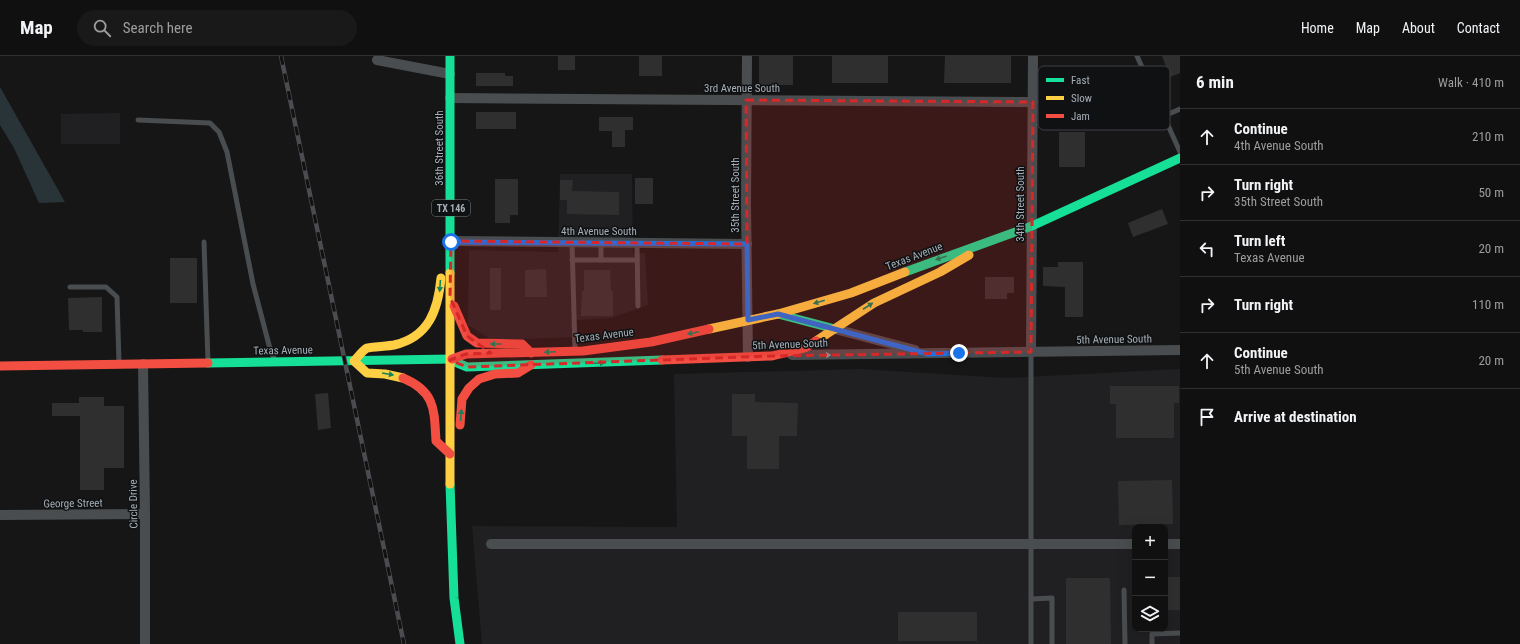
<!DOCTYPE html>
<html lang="en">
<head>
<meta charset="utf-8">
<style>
  body { margin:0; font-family:"Roboto Condensed",sans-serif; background:#191919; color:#f1f3f6 }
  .controls { position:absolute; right:12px; bottom:12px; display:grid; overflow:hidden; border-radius:8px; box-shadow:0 4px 16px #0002 }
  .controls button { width:36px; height:36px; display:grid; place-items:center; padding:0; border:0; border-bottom:1px solid #303030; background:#101010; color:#f1f3f6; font:20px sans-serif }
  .stop { position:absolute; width:12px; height:12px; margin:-9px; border:3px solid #1a73e8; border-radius:50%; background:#fff }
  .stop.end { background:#1a73e8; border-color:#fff; box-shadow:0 1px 4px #0008 }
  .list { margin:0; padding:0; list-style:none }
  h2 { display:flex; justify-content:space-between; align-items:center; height:52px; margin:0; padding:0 16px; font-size:17px }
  h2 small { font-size:13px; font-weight:400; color:#9c9d9f }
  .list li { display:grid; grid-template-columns:26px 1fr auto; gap:12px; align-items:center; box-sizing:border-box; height:56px; padding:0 16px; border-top:1px solid #303030 }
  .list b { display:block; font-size:15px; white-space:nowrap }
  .list p { margin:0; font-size:13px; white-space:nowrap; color:#9c9d9f }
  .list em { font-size:13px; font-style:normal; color:#9c9d9f }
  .icon { flex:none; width:22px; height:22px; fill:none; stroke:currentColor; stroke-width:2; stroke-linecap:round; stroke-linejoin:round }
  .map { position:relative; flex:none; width:1180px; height:588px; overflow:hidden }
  header { display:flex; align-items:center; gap:24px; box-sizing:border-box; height:56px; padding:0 20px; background:#101010; border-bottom:1px solid #303030 }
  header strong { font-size:19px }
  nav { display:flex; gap:22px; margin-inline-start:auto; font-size:14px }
  .search { width:280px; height:36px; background:#191919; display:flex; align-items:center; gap:10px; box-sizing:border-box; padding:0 14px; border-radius:22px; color:#9c9d9f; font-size:15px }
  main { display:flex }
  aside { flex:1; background:#101010 }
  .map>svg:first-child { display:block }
</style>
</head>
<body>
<header>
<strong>Map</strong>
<div class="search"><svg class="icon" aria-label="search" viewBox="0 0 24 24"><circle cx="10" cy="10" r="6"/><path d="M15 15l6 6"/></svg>Search here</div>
<nav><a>Home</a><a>Map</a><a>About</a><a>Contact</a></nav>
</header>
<main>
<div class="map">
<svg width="1180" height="588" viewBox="0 0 1180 588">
  <rect width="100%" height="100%" fill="#161616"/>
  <g fill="#202022" fill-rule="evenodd">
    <polygon points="120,57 120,88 61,88 61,58"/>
    <polygon points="560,118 632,118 633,197 645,197 648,249 611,262 576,264 578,281 492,284 468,269 469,194 558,196"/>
    <path d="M861,313L1006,322L1180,313V588H482L472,470L677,471L674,318ZM1135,471H1165V573H1135Z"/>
  </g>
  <polygon fill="#293439" points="0,31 65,146 39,147 14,92 0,69"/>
  <g fill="#2f2f30">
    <rect x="558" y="0" width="17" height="14"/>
    <rect x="639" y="0" width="23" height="20"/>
    <rect x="759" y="0" width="34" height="29"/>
    <rect x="832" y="0" width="56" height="27"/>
    <polygon points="945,0 1011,0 1011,27 944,27"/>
    <polygon points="1162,0 1180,0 1180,17 1170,21"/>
    <polygon points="476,17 505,17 505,20 513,20 513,30 476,30"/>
    <rect x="476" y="56" width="40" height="17"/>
    <polygon points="599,61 633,61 633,74 625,74 625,91 612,91 612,75 599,75"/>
    <rect x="1059" y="76" width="26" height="35"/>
    <rect x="635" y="122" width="18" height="26"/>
    <polygon points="495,123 518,123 518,159 510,159 510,167 495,167"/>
    <polygon points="560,124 573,124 572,135 619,136 619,159 567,158 567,144 560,144"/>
    <polygon points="1162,153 1168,168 1133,181 1128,167"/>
    <rect x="170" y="202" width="27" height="45"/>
    <polygon points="1058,206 1083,206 1083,261 1065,261 1065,231 1043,230 1043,211 1058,211"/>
    <rect x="490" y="212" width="11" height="42"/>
    <polygon points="546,213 547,241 525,241 525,214"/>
    <polygon points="584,214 610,214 611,235 613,235 613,260 581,260 582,235 584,235"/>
    <polygon points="985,221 1014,221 1014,237 1007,237 1007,243 985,243"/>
    <polygon points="102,241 102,276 83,276 83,274 69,274 68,242"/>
    <polygon points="1110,330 1179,330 1179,347 1174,347 1174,382 1116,382 1116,348 1110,348"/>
    <polygon points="328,337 331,372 318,374 315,338"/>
    <polygon points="732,338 755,338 755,346 798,347 797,380 779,380 779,413 747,413 747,380 732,380"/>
    <polygon points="79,341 104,341 104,350 124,350 124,412 104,412 104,434 80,434 80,360 52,360 52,347 79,347"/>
    <polygon points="1172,424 1173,468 1119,469 1118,425"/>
    <rect x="1165" y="521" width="15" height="33"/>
    <polygon points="1066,522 1110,522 1111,588 1066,588"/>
    <rect x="898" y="556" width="79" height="29"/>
  </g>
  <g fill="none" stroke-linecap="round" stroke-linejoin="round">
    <g stroke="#4a4d4f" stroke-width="5">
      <polyline points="1137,0 1180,96"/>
      <polyline points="1164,60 1180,53"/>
      <polyline points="138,64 210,67 219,76 227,96 253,228 269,289 275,305"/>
      <polyline points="204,186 208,306"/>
      <polyline points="572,186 575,295"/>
      <polyline points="601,187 601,204"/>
      <polyline points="637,187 638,250"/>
      <polyline points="572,204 637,204"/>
      <polyline points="70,231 106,231 117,241 119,307"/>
      <polyline points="1124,534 1125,588"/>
      <polyline points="1031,543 1052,542 1052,588"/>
      <polyline points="1031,588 1031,296"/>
      <polyline points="1152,588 1152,578 1180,577"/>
    </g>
    <g stroke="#4a4d4f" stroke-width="10">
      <polyline points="747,0 746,149 748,301"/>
      <polyline points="377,4 450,18"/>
      <polyline points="450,42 1033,46"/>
      <polyline points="451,185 747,188"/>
      <polyline points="835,273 915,294"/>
      <polyline points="1031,296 1033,0"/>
      <polyline points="792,299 1180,294"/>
      <polyline points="143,308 145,458 145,588"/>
      <polyline points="0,459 145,458"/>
      <polyline points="491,488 1135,488"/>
      <polyline points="1165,488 1180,488"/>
    </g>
    <g stroke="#16e098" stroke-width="9">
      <polyline points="450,0 450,217"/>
      <polyline points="905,216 1032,170 1180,102"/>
      <polyline points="778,258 835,273"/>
      <polyline points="450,304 467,311 662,304"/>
      <polyline points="208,307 452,303"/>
      <polyline points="450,428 454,542 460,588"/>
    </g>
    <g stroke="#ffcf43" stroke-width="9">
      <polyline points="450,217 450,428"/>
      <polyline points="709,273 778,258 851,237 905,216"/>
      <polyline points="816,285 874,247 940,216 969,199"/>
      <path d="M403,322L385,318L367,317L354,305C357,302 363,294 367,292C370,291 389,290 394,289C429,281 438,254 441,222"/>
    </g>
    <g stroke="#f24e42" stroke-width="9">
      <polyline points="454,250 467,280 477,287 522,288 531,297"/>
      <polyline points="452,303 466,298 583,295 651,286 709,273"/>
      <polyline points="662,304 772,300 805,292 816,285"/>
      <polyline points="0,310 208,307"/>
      <path d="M403,322C436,336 434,354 436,385L450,398"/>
      <polyline points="460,369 462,343 469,332 479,323 495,318 518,317 531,309"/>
    </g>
    <defs>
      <polyline id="rail" points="281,0 404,588"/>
    </defs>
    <use href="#rail" stroke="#4a4c4f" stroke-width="4.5"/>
    <use href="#rail" stroke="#101112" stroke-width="3" stroke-dasharray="9" stroke-linecap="butt"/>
  </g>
  <defs><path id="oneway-solid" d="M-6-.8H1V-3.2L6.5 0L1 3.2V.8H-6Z"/></defs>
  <g fill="#13835c">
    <use href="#oneway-solid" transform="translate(941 202) rotate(161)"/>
    <use href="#oneway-solid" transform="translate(440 230) rotate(94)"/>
    <use href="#oneway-solid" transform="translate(819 246) rotate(164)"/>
    <use href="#oneway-solid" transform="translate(868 250) rotate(-33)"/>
    <use href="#oneway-solid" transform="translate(693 277) rotate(168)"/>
    <use href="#oneway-solid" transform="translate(496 288) rotate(-180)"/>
    <use href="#oneway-solid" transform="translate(550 296) rotate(177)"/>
    <use href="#oneway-solid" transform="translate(599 307) rotate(-2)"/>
    <use href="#oneway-solid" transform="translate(388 318) rotate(10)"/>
    <use href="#oneway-solid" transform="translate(461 359) rotate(-86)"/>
  </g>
  <use fill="#8a9298" href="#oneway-solid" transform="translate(825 299) rotate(-1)"/>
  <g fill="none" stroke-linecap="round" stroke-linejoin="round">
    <polyline stroke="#1a73e8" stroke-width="5" points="451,186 747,188 748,264 778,258 928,298 959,297"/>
  </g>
  <path fill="#d62828" fill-opacity="0.2" stroke="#d62828" stroke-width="3" stroke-dasharray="8 5" stroke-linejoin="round" d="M746,44L1033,46L1031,296L772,300L467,311L450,304L466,298L491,297L467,280L450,241L451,185L747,188Z"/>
  <g text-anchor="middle" stroke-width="3" stroke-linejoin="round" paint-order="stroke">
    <rect fill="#101112" stroke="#798086" stroke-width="1" x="432" y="144" width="38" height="16" rx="3"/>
    <g font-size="10" font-weight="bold" fill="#a6afb8">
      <text x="451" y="156">TX 146</text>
    </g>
    <g font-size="11" fill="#a6afb8" stroke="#101112">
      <text x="742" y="36">3rd Avenue South</text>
      <text transform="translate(439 92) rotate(-90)" y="4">36th Street South</text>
      <text transform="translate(735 139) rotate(-90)" y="4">35th Street South</text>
      <text transform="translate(1020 148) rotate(-90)" y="4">34th Street South</text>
      <text x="599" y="179">4th Avenue South</text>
      <text transform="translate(914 200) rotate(-21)" y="4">Texas Avenue</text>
      <text transform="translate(604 279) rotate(-7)" y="4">Texas Avenue</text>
      <text transform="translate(1114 283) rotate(-1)" y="4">5th Avenue South</text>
      <text transform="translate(790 288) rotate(-2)" y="4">5th Avenue South</text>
      <text transform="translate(283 294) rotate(-1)" y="4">Texas Avenue</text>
      <text transform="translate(73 447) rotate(-1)" y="4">George Street</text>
      <text transform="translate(133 448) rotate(-91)" y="4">Circle Drive</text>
    </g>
  </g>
  <rect x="1038" y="10" width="132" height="64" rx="6" fill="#101112" stroke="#3d4044" stroke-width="1"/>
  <rect x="1046" y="22" width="18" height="4" fill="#16e098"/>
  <rect x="1046" y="40" width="18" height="4" fill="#ffcf43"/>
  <rect x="1046" y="58" width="18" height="4" fill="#f24e42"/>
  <g font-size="11" fill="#a6afb8">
    <text x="1071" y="28">Fast</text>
    <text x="1071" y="46">Slow</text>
    <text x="1071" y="64">Jam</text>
  </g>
</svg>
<div class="controls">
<button>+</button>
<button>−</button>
<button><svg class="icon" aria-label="layers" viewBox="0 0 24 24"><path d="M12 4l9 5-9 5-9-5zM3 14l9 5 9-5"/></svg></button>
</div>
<div class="stop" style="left:451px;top:186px"></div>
<div class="stop end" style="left:959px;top:297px"></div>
</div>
<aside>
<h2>6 min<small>Walk · 410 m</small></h2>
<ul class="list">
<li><svg class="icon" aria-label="ahead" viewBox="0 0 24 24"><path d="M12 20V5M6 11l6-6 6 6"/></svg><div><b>Continue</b><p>4th Avenue South</p></div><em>210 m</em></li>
<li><svg class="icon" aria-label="right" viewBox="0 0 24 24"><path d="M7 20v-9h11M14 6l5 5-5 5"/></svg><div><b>Turn right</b><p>35th Street South</p></div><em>50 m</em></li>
<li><svg class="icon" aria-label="left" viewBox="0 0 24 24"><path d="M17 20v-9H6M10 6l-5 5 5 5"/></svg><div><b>Turn left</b><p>Texas Avenue</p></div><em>20 m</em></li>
<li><svg class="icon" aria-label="right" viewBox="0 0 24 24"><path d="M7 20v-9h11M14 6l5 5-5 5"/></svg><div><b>Turn right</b></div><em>110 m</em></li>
<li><svg class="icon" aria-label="ahead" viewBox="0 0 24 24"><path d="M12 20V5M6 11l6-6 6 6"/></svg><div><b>Continue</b><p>5th Avenue South</p></div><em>20 m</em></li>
<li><svg class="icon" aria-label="arrive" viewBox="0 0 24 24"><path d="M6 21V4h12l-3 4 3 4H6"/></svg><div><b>Arrive at destination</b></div></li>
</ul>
</aside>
</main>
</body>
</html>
